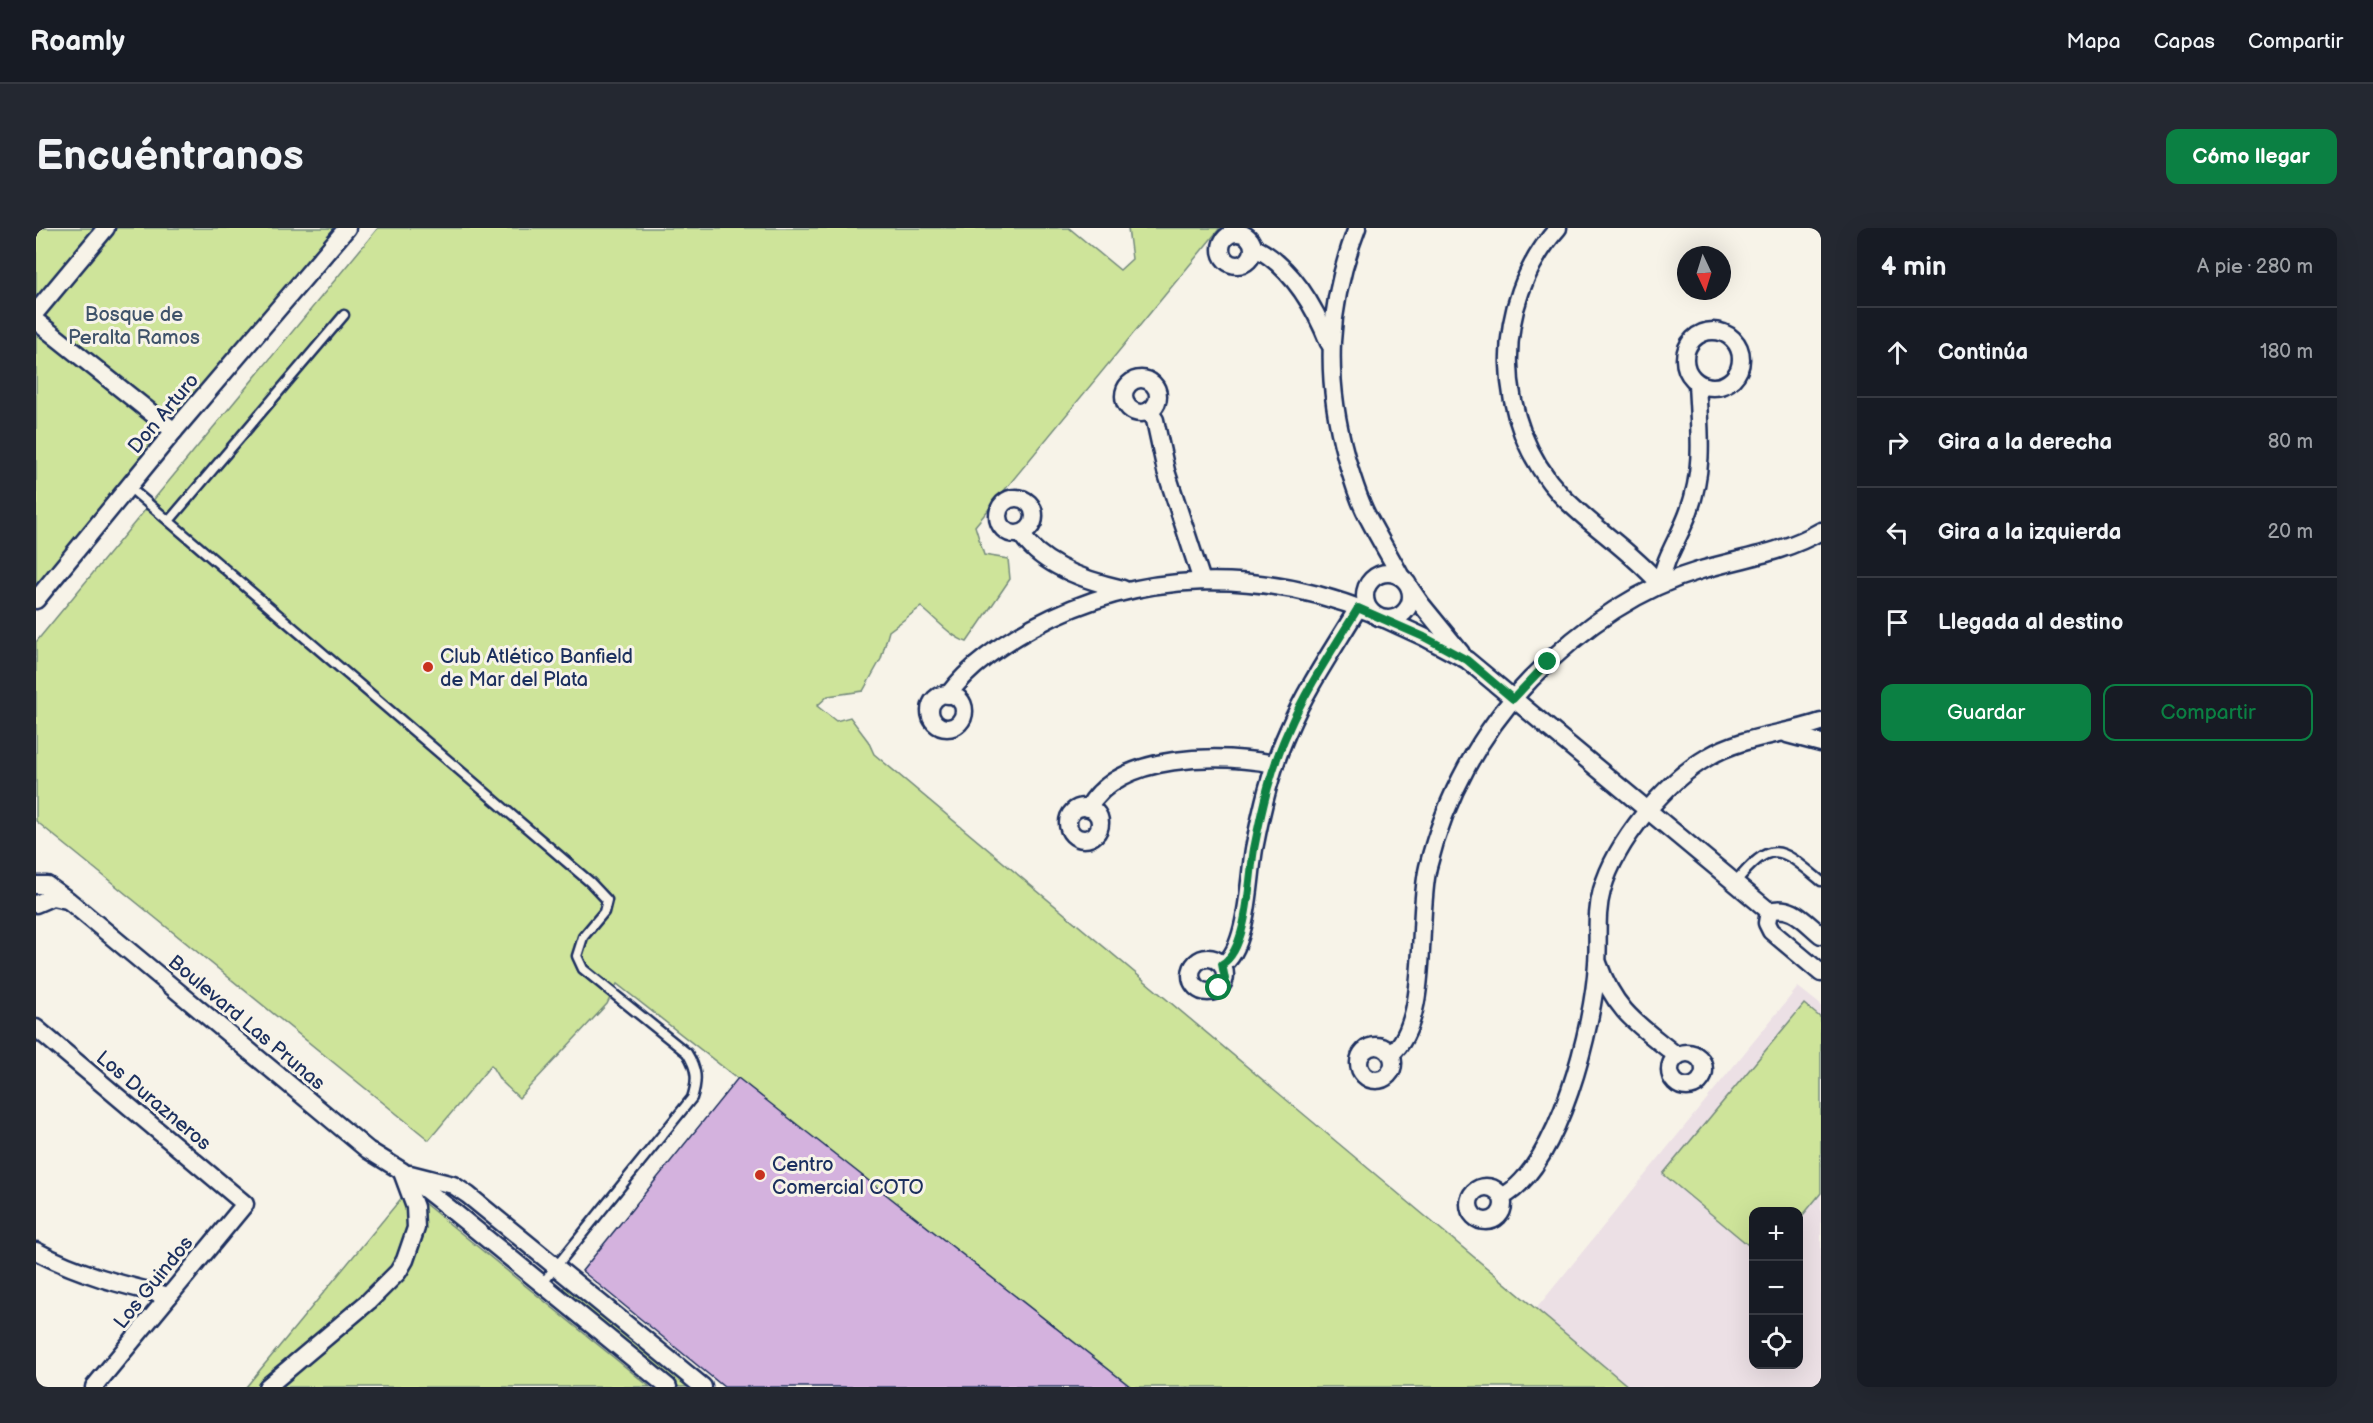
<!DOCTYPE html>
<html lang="es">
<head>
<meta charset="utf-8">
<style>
  body { margin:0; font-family:"Balsamiq Sans",sans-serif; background:#242831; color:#f1f3f6 }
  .controls { position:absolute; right:18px; bottom:18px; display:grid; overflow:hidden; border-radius:12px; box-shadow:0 6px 24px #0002 }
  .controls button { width:54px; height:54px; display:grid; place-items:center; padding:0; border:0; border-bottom:2px solid #363941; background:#171b24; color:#f1f3f6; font:30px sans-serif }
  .compass { position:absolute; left:1641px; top:18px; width:54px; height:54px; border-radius:50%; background:#171b24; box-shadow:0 6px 24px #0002; rotate:176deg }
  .stop { position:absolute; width:18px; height:18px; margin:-14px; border:4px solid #0b8043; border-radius:50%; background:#fff }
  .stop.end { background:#0b8043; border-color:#fff; box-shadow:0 2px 6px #0008 }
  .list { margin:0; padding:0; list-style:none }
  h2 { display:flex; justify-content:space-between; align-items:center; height:78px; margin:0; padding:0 24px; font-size:26px }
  h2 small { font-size:20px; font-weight:400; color:#9ea1a6 }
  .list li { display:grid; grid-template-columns:39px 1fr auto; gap:18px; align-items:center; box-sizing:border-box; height:90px; padding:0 24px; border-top:2px solid #363941 }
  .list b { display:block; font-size:22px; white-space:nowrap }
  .list em { font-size:20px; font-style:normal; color:#9ea1a6 }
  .actions { display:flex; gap:12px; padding:18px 24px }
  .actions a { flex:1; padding:14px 0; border:2px solid #0b8043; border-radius:12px; text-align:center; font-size:21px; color:#0b8043 }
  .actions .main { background:#0b8043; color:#fff }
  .icon { flex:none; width:33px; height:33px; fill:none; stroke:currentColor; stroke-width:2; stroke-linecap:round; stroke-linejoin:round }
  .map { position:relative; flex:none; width:1785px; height:1159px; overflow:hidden; border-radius:12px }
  header { display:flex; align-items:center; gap:36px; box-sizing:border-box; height:84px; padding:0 30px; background:#171b24; border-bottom:2px solid #363941 }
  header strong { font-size:28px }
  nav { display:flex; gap:33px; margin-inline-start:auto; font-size:21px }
  .intro { display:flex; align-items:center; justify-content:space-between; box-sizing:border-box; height:144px; padding:0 36px }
  h1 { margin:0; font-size:42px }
  .button { padding:15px 27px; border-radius:12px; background:#0b8043; color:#fff; font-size:21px; font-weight:700 }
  main { display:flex; gap:36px; padding:0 36px }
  aside { flex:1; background:#171b24; border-radius:12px; box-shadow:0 6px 24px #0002 }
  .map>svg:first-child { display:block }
</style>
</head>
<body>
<header>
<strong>Roamly</strong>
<nav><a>Mapa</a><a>Capas</a><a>Compartir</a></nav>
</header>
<div class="intro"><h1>Encuéntranos</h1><a class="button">Cómo llegar</a></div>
<main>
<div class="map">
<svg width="1785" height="1159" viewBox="0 0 1785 1159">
  <rect width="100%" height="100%" fill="#f7f3e8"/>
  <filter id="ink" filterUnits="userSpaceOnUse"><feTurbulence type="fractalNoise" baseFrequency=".0167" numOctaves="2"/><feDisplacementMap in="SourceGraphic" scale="12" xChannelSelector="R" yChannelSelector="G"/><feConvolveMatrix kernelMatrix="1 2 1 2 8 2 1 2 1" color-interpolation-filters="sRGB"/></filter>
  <g filter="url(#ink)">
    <path fill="#ece0e5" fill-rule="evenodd" d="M1762,759L1785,777V1159H1593L1500,1081ZM1718,984H1762V1136H1718Z"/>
    <g fill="#cee49a" stroke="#748a7c" stroke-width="1.5">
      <polygon points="0,0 311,0 0,374"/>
      <path d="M342,0H1033L1084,42L1096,31L1092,0H1184L939,298L948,327L972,331L974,351L931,414C915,409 900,391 885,379L853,403L845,431L827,463L792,468L781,478L800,493L814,489L832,513L838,526L1593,1159H1095L581,756L571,776L483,870L464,852L455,837L393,912L0,593V414Z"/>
      <polygon points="1768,776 1785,790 1785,965 1763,992 1762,984 1718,984 1717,1021 1627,946"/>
      <polygon points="372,962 614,1159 210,1159"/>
      <polygon points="529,1058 532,1058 656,1159 643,1159 529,1065 527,1061"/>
    </g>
    <polygon fill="#d4b2de" stroke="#1b2f5e" stroke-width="1.5" points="702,850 1095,1159 688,1159 546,1043"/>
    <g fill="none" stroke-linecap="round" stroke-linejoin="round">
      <defs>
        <g id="lane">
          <path d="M93,259L554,654L571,672L568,684L547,709L541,728L547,741L651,825C661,841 662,852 656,870L506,1056"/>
          <polyline points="133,293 308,87"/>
          <path d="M1699,655C1736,610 1744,619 1785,653"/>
        </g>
        <g id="street">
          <path d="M1321,0C1291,78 1288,149 1310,229C1316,250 1323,274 1334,293C1344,312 1355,330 1365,349"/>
          <path d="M1522,0C1455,75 1457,194 1525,267C1556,299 1594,322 1624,356"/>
          <circle cx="1201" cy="21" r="16"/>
          <path d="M1218,19C1255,38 1278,77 1293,115"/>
          <polyline points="0,84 70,0"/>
          <polyline points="0,93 138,203"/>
          <circle cx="1677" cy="131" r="28"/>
          <circle cx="1105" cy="168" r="17"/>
          <polyline points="1113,183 1119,192 1130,243 1166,353"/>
          <circle cx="980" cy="288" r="18"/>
          <path d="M985,306C1006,338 1051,353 1087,361"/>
          <circle cx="1352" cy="368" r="23"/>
          <path d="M1624,356C1629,328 1644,309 1653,283C1669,238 1663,201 1661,155"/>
          <polyline points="1374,360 1385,376 1425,425"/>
          <polyline points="0,372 138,203 311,0"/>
          <polyline points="1349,391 1388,409 1431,432 1733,683"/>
          <circle cx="911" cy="483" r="17"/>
          <path d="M912,467C934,437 965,417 997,399C1104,341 1224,340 1336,385"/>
          <polyline points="1751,506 1785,515"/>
          <circle cx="1048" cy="595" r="16"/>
          <path d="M1052,580C1084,524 1184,526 1239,536"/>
          <polyline points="0,657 11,657 32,672 332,922 366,943 418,984 632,1159"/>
          <polyline points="0,676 16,669 31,672"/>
          <polyline points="1733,683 1731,695 1735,703 1785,745"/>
          <path d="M1733,683C1756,676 1768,693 1785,707"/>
          <circle cx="1172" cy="747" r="17"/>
          <path d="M1562,735C1579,784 1603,797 1641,828"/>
          <path d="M1186,737C1212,722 1213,649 1218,621C1226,580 1235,540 1252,503C1271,459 1298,420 1322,380"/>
          <polyline points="0,800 209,976 58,1159"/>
          <circle cx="1340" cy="835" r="17"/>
          <circle cx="1651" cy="842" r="17"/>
          <path d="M1355,826C1395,794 1380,689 1392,639C1409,569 1445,503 1495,451C1543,402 1599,361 1665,342C1706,330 1747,325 1785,303"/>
          <polyline points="374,946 417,957 432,967 667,1159"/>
          <circle cx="1450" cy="976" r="17"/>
          <path d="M1466,969C1523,939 1558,795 1561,735C1563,710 1559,687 1566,662C1580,613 1629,554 1672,529C1707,508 1747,507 1785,494"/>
          <path d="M0,1023C42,1046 87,1057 133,1068"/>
          <polyline points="231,1159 333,1073 362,1044 369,1032 380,1000 379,979 366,944"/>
        </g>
      </defs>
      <use href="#lane" stroke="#1b2f5e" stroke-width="13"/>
      <use href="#street" stroke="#1b2f5e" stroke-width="21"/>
      <use href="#lane" stroke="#f7f3e8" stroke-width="8"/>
      <use href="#street" stroke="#f7f3e8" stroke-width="16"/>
    </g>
  </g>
  <g fill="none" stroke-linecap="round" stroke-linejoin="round" filter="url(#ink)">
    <path stroke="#0b8043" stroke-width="8" d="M1183,760L1189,751L1186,736C1212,722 1213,649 1218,621C1226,580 1235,540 1252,503C1271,459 1298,420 1322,380L1388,409L1431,432L1477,471L1512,434"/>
  </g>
  <g fill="#c8321e" stroke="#f7f3e8" stroke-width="2">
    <circle cx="392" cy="439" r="6"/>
    <circle cx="724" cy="947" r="6"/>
  </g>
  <g text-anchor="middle" stroke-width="6" stroke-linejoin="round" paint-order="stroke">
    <g font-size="20" fill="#3f536a" stroke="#f7f3e8">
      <text x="98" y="93">Bosque de<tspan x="98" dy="23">Peralta Ramos</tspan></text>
    </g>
    <g font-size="20" fill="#1b2f5e" stroke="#f7f3e8">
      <text transform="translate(127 185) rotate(-50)" y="7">Don Arturo</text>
      <text transform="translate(211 794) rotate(40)" y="7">Boulevard Las Prunas</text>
      <text transform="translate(118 872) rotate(40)" y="7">Los Durazneros</text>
      <text transform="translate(117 1054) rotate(-51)" y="7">Los Guindos</text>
    </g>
    <g font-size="20" fill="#1b2f5e" stroke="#f7f3e8" text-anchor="start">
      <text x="404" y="435">Club Atlético Banfield<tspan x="404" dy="23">de Mar del Plata</tspan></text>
      <text x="736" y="943">Centro<tspan x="736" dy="23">Comercial COTO</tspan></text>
    </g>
  </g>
</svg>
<div class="controls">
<button>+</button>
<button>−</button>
<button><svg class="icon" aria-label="locate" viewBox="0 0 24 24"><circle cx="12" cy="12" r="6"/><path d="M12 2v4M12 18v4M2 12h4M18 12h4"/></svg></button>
</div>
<svg class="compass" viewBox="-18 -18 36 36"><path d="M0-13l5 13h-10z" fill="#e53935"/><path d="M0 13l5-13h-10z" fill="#9ea1a6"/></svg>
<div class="stop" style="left:1183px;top:760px"></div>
<div class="stop end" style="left:1512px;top:434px"></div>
</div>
<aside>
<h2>4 min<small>A pie · 280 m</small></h2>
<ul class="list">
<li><svg class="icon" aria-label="ahead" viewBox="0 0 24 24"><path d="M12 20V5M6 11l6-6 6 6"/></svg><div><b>Continúa</b></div><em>180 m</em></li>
<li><svg class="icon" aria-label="right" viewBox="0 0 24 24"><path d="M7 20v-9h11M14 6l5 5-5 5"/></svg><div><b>Gira a la derecha</b></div><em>80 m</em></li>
<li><svg class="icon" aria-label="left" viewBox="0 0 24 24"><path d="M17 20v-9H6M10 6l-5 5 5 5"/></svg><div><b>Gira a la izquierda</b></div><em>20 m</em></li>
<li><svg class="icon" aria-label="arrive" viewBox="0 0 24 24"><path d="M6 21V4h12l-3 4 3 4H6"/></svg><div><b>Llegada al destino</b></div></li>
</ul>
<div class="actions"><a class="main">Guardar</a><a>Compartir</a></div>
</aside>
</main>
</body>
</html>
